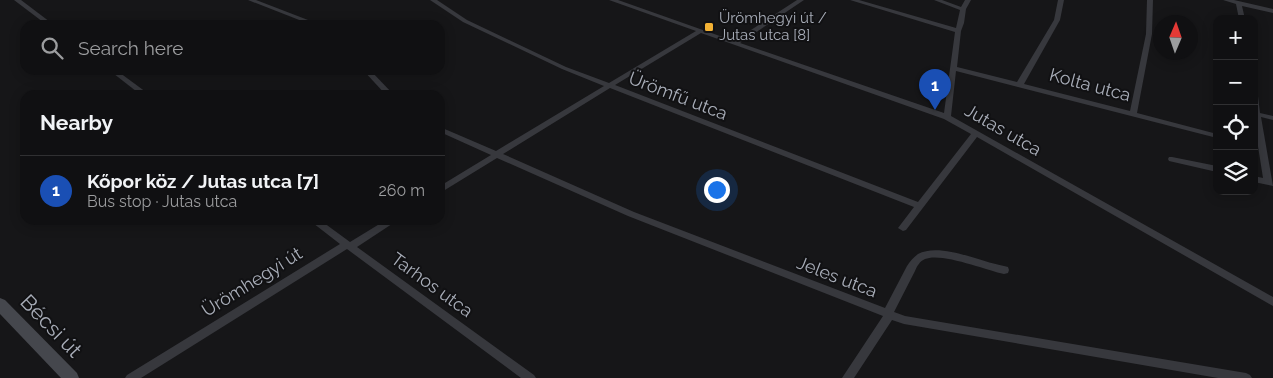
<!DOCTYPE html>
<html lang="en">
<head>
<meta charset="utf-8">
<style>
  body { margin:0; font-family:Raleway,sans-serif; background:#19191b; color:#f1f3f6 }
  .controls { position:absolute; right:15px; top:15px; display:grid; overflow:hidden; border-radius:10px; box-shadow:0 2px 12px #0003 }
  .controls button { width:45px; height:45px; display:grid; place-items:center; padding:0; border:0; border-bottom:1px solid #303032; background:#101012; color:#f1f3f6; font:25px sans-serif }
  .compass { position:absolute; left:1153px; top:15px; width:45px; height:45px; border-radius:50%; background:#101012; box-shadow:0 2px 12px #0003; rotate:2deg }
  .you { position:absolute; left:716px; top:189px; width:18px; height:18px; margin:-12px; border:4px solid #fff; border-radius:50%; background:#1a73e8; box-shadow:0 0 0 8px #1a73e833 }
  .badge { display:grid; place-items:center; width:32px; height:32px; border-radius:50%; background:#d93025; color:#fff; font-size:16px; font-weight:700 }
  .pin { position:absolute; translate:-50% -41px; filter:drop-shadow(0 1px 2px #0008) }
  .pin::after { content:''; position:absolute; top:26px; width:18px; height:15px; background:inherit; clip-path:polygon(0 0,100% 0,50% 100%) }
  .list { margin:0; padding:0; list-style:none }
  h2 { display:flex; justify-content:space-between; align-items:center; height:65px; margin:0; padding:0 20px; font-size:21px }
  h2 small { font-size:16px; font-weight:400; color:#9c9d9f }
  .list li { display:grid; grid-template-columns:32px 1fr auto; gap:15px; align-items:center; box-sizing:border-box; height:70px; padding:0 20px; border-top:1px solid #303032 }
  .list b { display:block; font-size:19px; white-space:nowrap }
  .list p { margin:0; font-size:16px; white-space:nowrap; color:#9c9d9f }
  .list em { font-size:16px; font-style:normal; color:#9c9d9f }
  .icon { flex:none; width:28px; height:28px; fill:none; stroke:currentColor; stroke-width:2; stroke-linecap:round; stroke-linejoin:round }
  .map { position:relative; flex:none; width:1273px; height:378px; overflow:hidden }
  .search { position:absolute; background:#101012; box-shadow:0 2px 12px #0003; left:20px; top:20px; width:425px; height:55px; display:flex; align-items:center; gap:12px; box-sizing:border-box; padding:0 18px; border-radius:15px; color:#9c9d9f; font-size:19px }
  .panel { position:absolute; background:#101012; box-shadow:0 2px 12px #0003; left:20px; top:90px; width:425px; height:135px; border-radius:15px }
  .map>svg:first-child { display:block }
</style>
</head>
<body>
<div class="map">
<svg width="1273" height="378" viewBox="0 0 1273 378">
  <rect width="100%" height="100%" fill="#161618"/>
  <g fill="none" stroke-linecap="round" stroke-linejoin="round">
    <g fill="#37383d" fill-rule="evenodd">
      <polygon points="14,0 21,0 54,25 47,25"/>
      <polygon points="248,0 256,0 321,25 312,25"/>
      <path d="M430,0H437L467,20L566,67L609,83L696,31L609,0H618L734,41L797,0H804L740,43L944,113L955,32L850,0H859L956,28L960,10L934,0H942L961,7L965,0H971L966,9L964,23L961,31L957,67L1017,82L1054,20L1058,0H1064L1060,20L1024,84L1130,111L1146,34L1147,0H1153L1152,34L1137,113L1217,134V138L956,71L951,116L1273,297V306L977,137L906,230L903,231L898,228L914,207L610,88L503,154L634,212L885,308L907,266C910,261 914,257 918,254C940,242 981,262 1004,266L1008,267L1009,270L1008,273L1004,274C986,270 941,252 925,259C920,261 917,266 915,271L894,312L905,316L1246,373L1250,375L1252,378H1218L904,324L892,320L854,378H842L883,316L628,216L497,158L440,193V186L491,155L440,132V127L496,151L604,86L562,69L463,22ZM701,33L944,119L971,134L918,202L615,85Z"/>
      <polygon points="1223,0 1234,0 1273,9 1273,13 1242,6 1245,19 1239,19 1236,4"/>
      <polygon points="109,70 116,70 150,95 141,95"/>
      <polygon points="363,70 370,70 394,95 386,95"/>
      <polygon points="1254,94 1258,96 1260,113 1273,116 1273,120 1261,117 1273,186 1254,182 1254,176 1263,178 1254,121"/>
      <polygon points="1169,157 1172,157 1217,166 1217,172 1169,161 1168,159"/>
      <polygon points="309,220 320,220 350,242 386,220 398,220 357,247 534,375 536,378 521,378 347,249 141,378 125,378 127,375 340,244"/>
    </g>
    <polygon fill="#45474d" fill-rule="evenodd" points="0,298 5,300 77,373 79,378 61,378 0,314"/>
  </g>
  <rect fill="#f2b134" stroke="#111113" stroke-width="2" x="704" y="22" width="10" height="10" rx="2.5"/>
  <g text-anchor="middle" stroke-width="4" stroke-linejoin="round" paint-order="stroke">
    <g font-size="15" fill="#a8adb8" stroke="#111113" text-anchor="start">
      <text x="719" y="23">Ürömhegyi út /<tspan x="719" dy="17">Jutas utca [8]</tspan></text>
    </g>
    <g font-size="18" fill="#a8adb8" stroke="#111113">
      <text transform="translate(1090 85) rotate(15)" y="6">Kolta utca</text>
      <text transform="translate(678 96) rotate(21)" y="6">Ürömfű utca</text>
      <text transform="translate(1003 130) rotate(30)" y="6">Jutas utca</text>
      <text transform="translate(837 277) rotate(21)" y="6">Jeles utca</text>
      <text transform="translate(252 282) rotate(-32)" y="6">Ürömhegyi út</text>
      <text transform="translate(432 285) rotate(36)" y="6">Tarhos utca</text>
    </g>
    <g font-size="21" fill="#a8adb8" stroke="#111113">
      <text transform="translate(51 326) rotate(46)" y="7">Bécsi út</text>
    </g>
  </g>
</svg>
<div class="controls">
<button>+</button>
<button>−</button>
<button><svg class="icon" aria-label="locate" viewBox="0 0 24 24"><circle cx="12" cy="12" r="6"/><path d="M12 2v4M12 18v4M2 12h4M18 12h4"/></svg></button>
<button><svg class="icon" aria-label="layers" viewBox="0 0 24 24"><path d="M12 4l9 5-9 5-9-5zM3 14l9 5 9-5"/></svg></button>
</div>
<svg class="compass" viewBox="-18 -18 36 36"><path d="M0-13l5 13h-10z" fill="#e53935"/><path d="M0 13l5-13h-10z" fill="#9c9d9f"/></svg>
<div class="you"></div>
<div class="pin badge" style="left:935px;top:110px;background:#1a4fb4">1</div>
<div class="search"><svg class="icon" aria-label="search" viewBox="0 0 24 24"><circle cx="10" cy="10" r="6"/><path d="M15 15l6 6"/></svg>Search here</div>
<section class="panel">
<h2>Nearby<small></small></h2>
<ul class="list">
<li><span class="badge" style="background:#1a4fb4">1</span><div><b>Kőpor köz / Jutas utca [7]</b><p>Bus stop · Jutas utca</p></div><em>260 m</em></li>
</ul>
</section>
</div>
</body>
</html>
